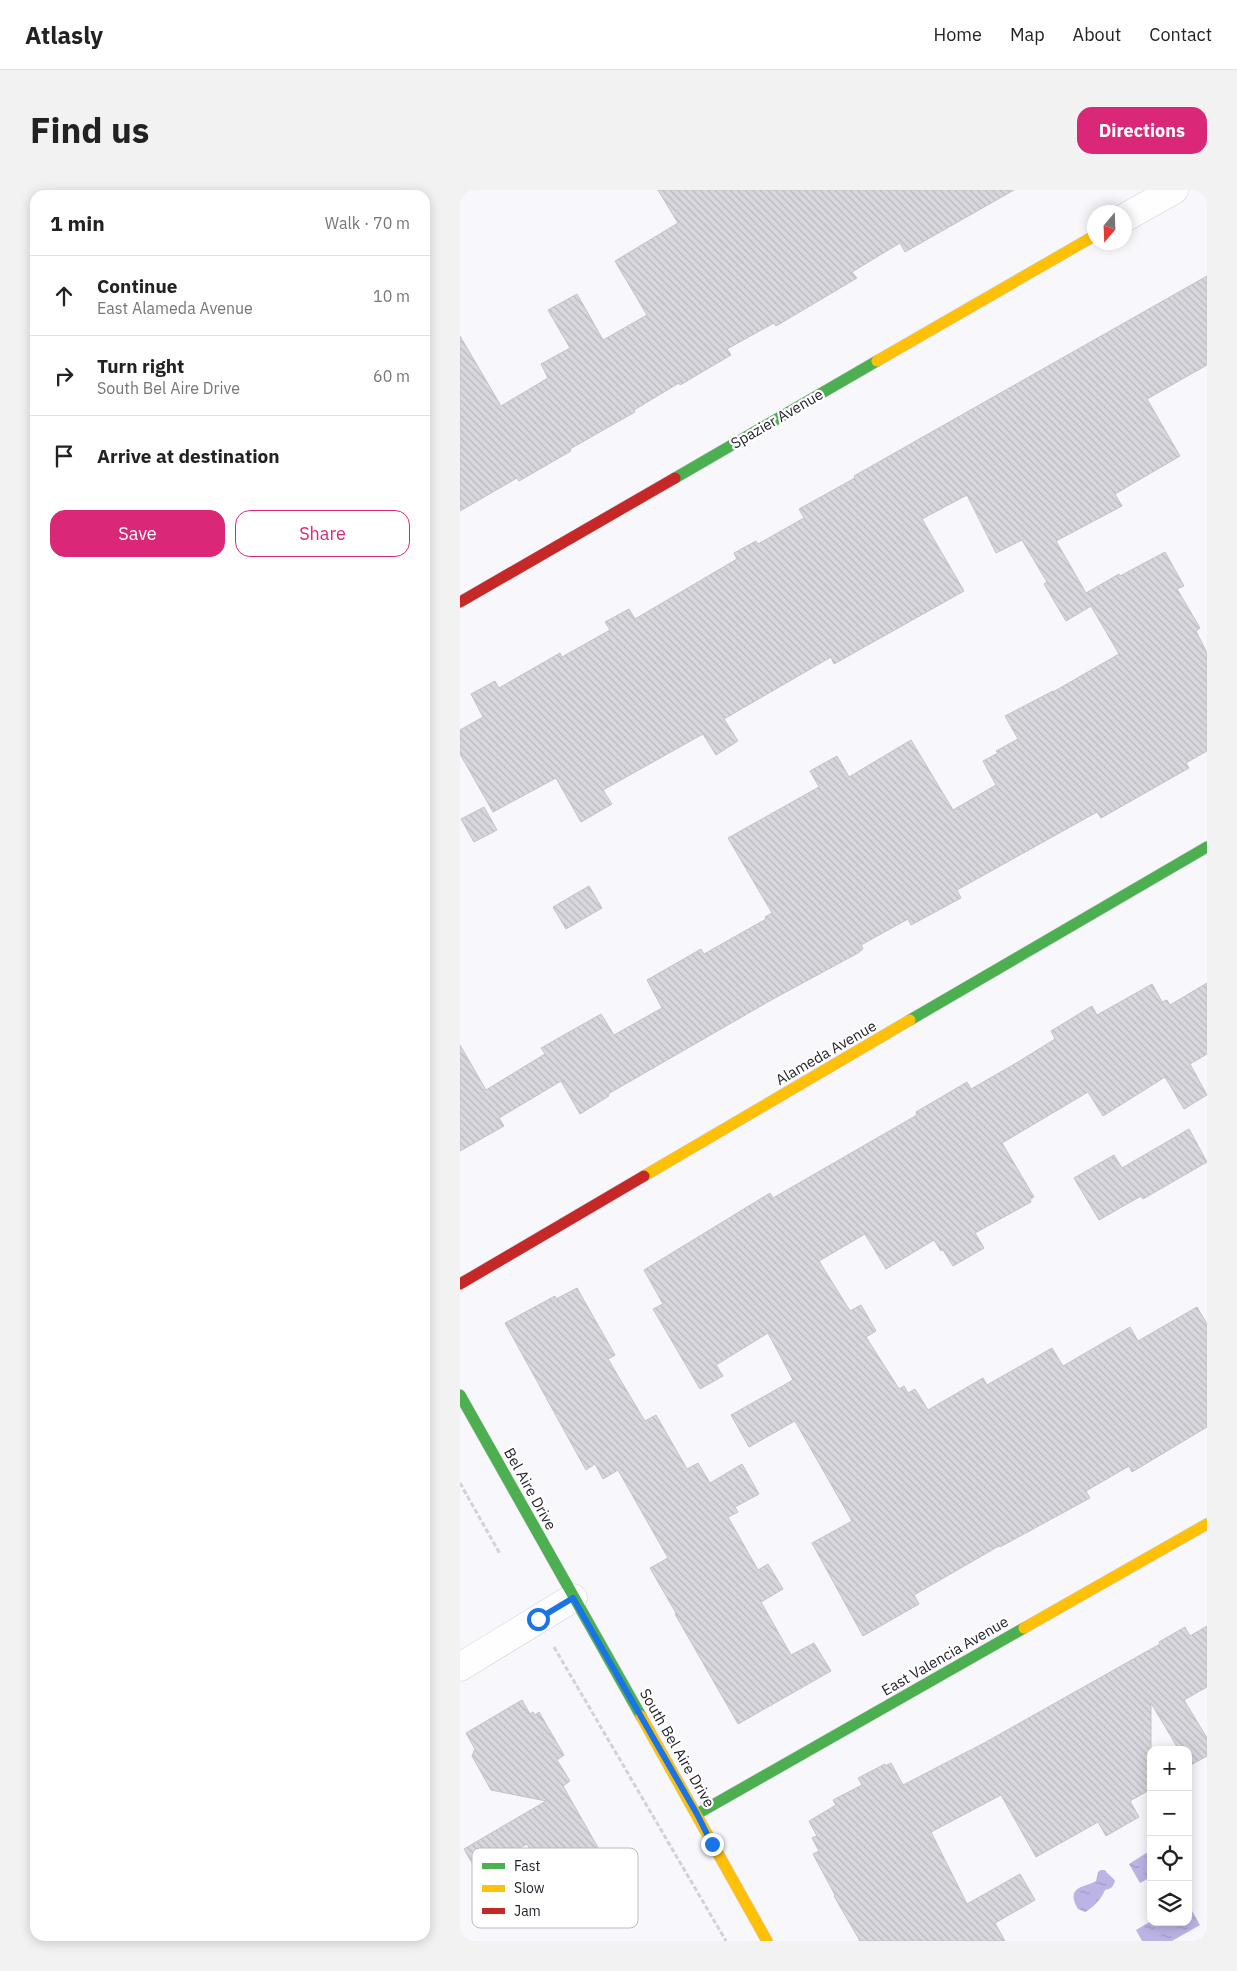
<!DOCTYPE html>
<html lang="en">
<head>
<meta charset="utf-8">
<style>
  body { margin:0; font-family:"IBM Plex Sans",sans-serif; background:#f2f2f2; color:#222 }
  .controls { position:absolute; right:15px; bottom:15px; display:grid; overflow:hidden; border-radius:10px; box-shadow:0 2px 12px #0003 }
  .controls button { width:45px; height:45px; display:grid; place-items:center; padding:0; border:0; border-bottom:1px solid #e0e0e0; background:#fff; color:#222; font:25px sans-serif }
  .compass { position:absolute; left:627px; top:15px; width:45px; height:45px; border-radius:50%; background:#fff; box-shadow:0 2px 12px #0003; rotate:199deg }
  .stop { position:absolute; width:15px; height:15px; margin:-11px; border:4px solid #1a73e8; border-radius:50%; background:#fff }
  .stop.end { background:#1a73e8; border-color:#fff; box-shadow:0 1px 5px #0008 }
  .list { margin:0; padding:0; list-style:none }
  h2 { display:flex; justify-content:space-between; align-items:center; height:65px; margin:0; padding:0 20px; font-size:21px }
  h2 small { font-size:16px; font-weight:400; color:#767676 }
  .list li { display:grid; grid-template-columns:32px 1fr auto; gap:15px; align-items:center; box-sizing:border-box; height:80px; padding:0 20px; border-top:1px solid #e0e0e0 }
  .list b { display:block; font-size:19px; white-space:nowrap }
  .list p { margin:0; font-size:16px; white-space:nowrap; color:#767676 }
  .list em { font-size:16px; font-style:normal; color:#767676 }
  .actions { display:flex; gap:10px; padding:15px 20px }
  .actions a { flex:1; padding:11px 0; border:1px solid #db2777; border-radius:15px; text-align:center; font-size:18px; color:#db2777 }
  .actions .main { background:#db2777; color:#fff }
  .icon { flex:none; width:28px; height:28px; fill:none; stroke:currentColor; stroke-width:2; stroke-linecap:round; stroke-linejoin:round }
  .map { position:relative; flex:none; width:747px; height:1751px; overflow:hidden; border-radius:15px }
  header { display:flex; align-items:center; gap:30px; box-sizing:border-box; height:70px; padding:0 25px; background:#fff; border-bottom:1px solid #e0e0e0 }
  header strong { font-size:24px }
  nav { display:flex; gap:28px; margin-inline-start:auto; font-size:18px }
  .intro { display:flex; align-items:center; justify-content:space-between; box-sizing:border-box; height:120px; padding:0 30px }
  h1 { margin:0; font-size:35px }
  .button { padding:12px 22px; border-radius:15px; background:#db2777; color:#fff; font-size:18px; font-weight:700 }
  main { display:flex; gap:30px; padding:0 30px }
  aside { flex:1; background:#fff; border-radius:15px; box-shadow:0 2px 12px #0003 }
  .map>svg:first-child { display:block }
</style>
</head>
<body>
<header>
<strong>Atlasly</strong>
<nav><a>Home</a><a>Map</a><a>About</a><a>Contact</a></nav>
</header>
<div class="intro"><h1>Find us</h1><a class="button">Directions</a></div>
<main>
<aside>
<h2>1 min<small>Walk · 70 m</small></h2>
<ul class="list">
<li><svg class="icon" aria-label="ahead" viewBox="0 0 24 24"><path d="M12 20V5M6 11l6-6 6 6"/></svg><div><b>Continue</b><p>East Alameda Avenue</p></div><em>10 m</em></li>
<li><svg class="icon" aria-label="right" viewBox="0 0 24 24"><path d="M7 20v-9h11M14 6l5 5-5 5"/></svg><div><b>Turn right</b><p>South Bel Aire Drive</p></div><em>60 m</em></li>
<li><svg class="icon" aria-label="arrive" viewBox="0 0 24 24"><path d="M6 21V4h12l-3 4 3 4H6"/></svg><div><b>Arrive at destination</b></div></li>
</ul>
<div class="actions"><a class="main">Save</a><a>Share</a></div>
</aside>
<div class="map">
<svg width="747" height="1751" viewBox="0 0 747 1751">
  <defs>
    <pattern id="water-ripples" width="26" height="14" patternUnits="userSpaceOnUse" patternTransform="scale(1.25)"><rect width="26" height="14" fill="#bcb4e4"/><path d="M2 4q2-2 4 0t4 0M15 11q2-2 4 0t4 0" fill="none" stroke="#a19ac3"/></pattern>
    <pattern id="building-back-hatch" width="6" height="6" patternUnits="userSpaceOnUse" patternTransform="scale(1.25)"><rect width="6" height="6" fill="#d8d7de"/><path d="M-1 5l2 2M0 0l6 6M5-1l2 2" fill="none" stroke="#b9b8be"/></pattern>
  </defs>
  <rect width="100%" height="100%" fill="#f7f7fc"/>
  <g fill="url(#water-ripples)">
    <polygon points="691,1660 691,1687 680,1693 669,1674"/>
    <path d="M641,1680H645C648,1685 652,1686 655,1691C653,1697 651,1699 645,1700C642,1708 633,1718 625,1722L618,1719C605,1696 624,1698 636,1691L638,1682Z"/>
    <polygon points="728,1714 740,1735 712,1751 682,1751 676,1740 691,1731 728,1732"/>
  </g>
  <g fill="url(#building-back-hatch)" stroke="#c3c3c9">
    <polygon points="198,0 554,0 445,62 440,53 392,82 397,88 316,136 314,133 267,159 271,165 220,195 219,193 174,220 175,222 110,259 111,261 59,291 57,288 0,321 0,146 41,216 88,188 81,174 110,158 88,120 117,104 143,150 187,125 155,71 218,33"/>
    <polygon points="747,86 747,175 687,209 720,266 655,304 662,316 596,351 626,403 659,384 660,386 705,362 724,396 717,399 740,438 736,441 747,463 747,561 726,573 729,578 641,628 637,622 497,700 501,708 451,735 448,729 401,755 403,759 398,763 313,809 148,904 149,906 120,924 101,891 39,928 44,936 0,961 0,855 26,900 85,864 81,858 141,824 154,845 202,818 187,790 241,759 244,764 306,729 305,727 312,723 268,648 359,597 350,581 377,566 389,587 451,550 493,620 536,595 523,571 538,563 536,561 558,549 545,526 593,501 593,502 659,464 631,416 606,431 584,394 587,392 562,350 536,363 507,305 462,329 504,401 374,474 371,467 264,529 278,551 256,565 243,544 143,600 152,614 121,632 96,588 33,622 0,564 0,540 23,527 11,504 35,491 39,498 100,463 102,467 150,440 145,432 169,419 175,429 277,369 274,363 296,351 298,354 344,328 339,319 395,288 394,286"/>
    <polygon points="24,617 37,640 14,652 1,629"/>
    <polygon points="129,696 142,718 106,739 93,717"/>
    <polygon points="747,793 747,864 730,874 747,905 724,919 705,887 643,926 628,902 542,953 574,1007 570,1009 571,1012 515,1043 524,1058 493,1076 483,1060 481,1061 474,1050 426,1079 405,1044 359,1071 390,1121 401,1115 416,1141 406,1147 439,1199 444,1196 448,1203 455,1199 468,1220 523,1188 527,1195 592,1158 603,1176 670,1137 678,1151 737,1117 747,1134 747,1237 672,1282 669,1276 626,1301 630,1308 540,1357 539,1356 454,1405 459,1414 403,1446 352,1353 392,1331 335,1231 289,1257 271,1225 333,1190 308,1143 256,1175 263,1186 240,1199 193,1119 203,1114 184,1080 310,1003 313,1008 457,925 456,922 507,892 511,899 558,872 595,849 591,841 632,816 637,825 692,794 702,812 707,810 710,815"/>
    <polygon points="729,939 747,972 683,1009 681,1006 639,1030 614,988 654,965 662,978"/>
    <polygon points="117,1098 155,1165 148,1169 180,1223 185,1231 196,1225 227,1279 238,1273 250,1293 282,1274 299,1304 275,1317 278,1322 268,1327 298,1380 308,1374 323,1399 301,1412 331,1465 354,1453 371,1481 278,1534 215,1424 216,1423 190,1378 208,1368 158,1280 143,1289 135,1274 126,1280 45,1133 95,1106 96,1109"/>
    <polygon points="747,1436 747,1497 724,1510 747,1548 747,1566 729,1576 728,1560 719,1560 691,1513 691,1599 670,1611 679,1627 646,1646 638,1632 576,1667 541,1605 471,1642 507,1714 560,1684 575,1710 535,1733 545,1751 400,1751 374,1706 375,1705 353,1664 359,1661 352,1648 357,1646 349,1631 376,1615 373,1610 402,1595 398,1588 425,1574 425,1576 431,1573 443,1595 526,1552 700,1454 699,1452 725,1437 730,1446"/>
    <polygon points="62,1510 70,1524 73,1522 75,1525 79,1522 104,1565 97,1570 110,1591 103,1596 145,1670 112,1689 105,1677 86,1687 67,1654 17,1682 4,1659 86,1611 31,1600 12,1566 15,1559 6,1543"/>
  </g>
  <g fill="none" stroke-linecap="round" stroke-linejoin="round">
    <defs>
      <g id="street">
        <polyline points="664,28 714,0"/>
        <polyline points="0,1477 113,1408"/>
      </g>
      <g id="fast">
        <polyline points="215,288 417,171"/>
        <polyline points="450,830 747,657"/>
        <polyline points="0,1205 181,1526"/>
        <polyline points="237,1624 564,1438"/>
      </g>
      <g id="slow">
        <polyline points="417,171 634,46"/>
        <polyline points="184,986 450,830"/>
        <polyline points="564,1438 747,1334"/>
        <polyline points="181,1526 307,1751"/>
      </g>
      <g id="jam">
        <polyline points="0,412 215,288"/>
        <polyline points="0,1094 184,986"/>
      </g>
    </defs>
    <use href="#street" stroke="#d2d1d7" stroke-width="29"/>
    <use href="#fast" stroke="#d2d1d7" stroke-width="12"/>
    <use href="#slow" stroke="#d2d1d7" stroke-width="12"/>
    <use href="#jam" stroke="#d2d1d7" stroke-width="12"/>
    <g stroke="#d3d3d5" stroke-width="3" stroke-dasharray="5 2.5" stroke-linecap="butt">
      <polyline points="0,1293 40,1364"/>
      <polyline points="94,1457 266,1751"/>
    </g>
    <use href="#street" stroke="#fefeff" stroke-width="28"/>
    <use href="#fast" stroke="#4caf50" stroke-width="11"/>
    <use href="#slow" stroke="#ffc107" stroke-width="11"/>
    <use href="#jam" stroke="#c62828" stroke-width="11"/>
  </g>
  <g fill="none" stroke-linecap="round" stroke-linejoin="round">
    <polyline stroke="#1a73e8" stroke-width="6" points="78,1429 113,1408 237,1624 252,1654"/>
  </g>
  <g text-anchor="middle" stroke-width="4.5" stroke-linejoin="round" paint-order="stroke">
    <g font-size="15" fill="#1f1e26" stroke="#fff">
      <text transform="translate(317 229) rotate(-30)" y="5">Spazier Avenue</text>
      <text transform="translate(366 863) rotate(-30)" y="5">Alameda Avenue</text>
      <text transform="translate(70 1299) rotate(61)" y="5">Bel Aire Drive</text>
      <text transform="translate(485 1466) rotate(-30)" y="5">East Valencia Avenue</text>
      <text transform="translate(217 1558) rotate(60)" y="5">South Bel Aire Drive</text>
    </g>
  </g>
  <rect x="12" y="1658" width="166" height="80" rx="8" fill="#fff" stroke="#bcbcbe" stroke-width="1"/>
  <rect x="22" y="1673" width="23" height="6" fill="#4caf50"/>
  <rect x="22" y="1695" width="23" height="7" fill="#ffc107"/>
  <rect x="22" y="1718" width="23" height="6" fill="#c62828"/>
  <g font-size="14" fill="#1f1e26">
    <text x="54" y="1681">Fast</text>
    <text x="54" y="1703">Slow</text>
    <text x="54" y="1726">Jam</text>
  </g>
</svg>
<div class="controls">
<button>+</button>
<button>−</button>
<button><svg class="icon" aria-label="locate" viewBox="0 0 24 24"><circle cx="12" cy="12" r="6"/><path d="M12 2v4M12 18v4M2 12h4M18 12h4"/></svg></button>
<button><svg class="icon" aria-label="layers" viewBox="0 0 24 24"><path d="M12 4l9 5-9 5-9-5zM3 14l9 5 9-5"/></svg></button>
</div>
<svg class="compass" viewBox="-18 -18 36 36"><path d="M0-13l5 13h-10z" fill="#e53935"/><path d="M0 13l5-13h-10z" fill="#767676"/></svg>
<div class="stop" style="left:78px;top:1429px"></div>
<div class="stop end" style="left:252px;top:1654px"></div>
</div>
</main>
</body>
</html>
